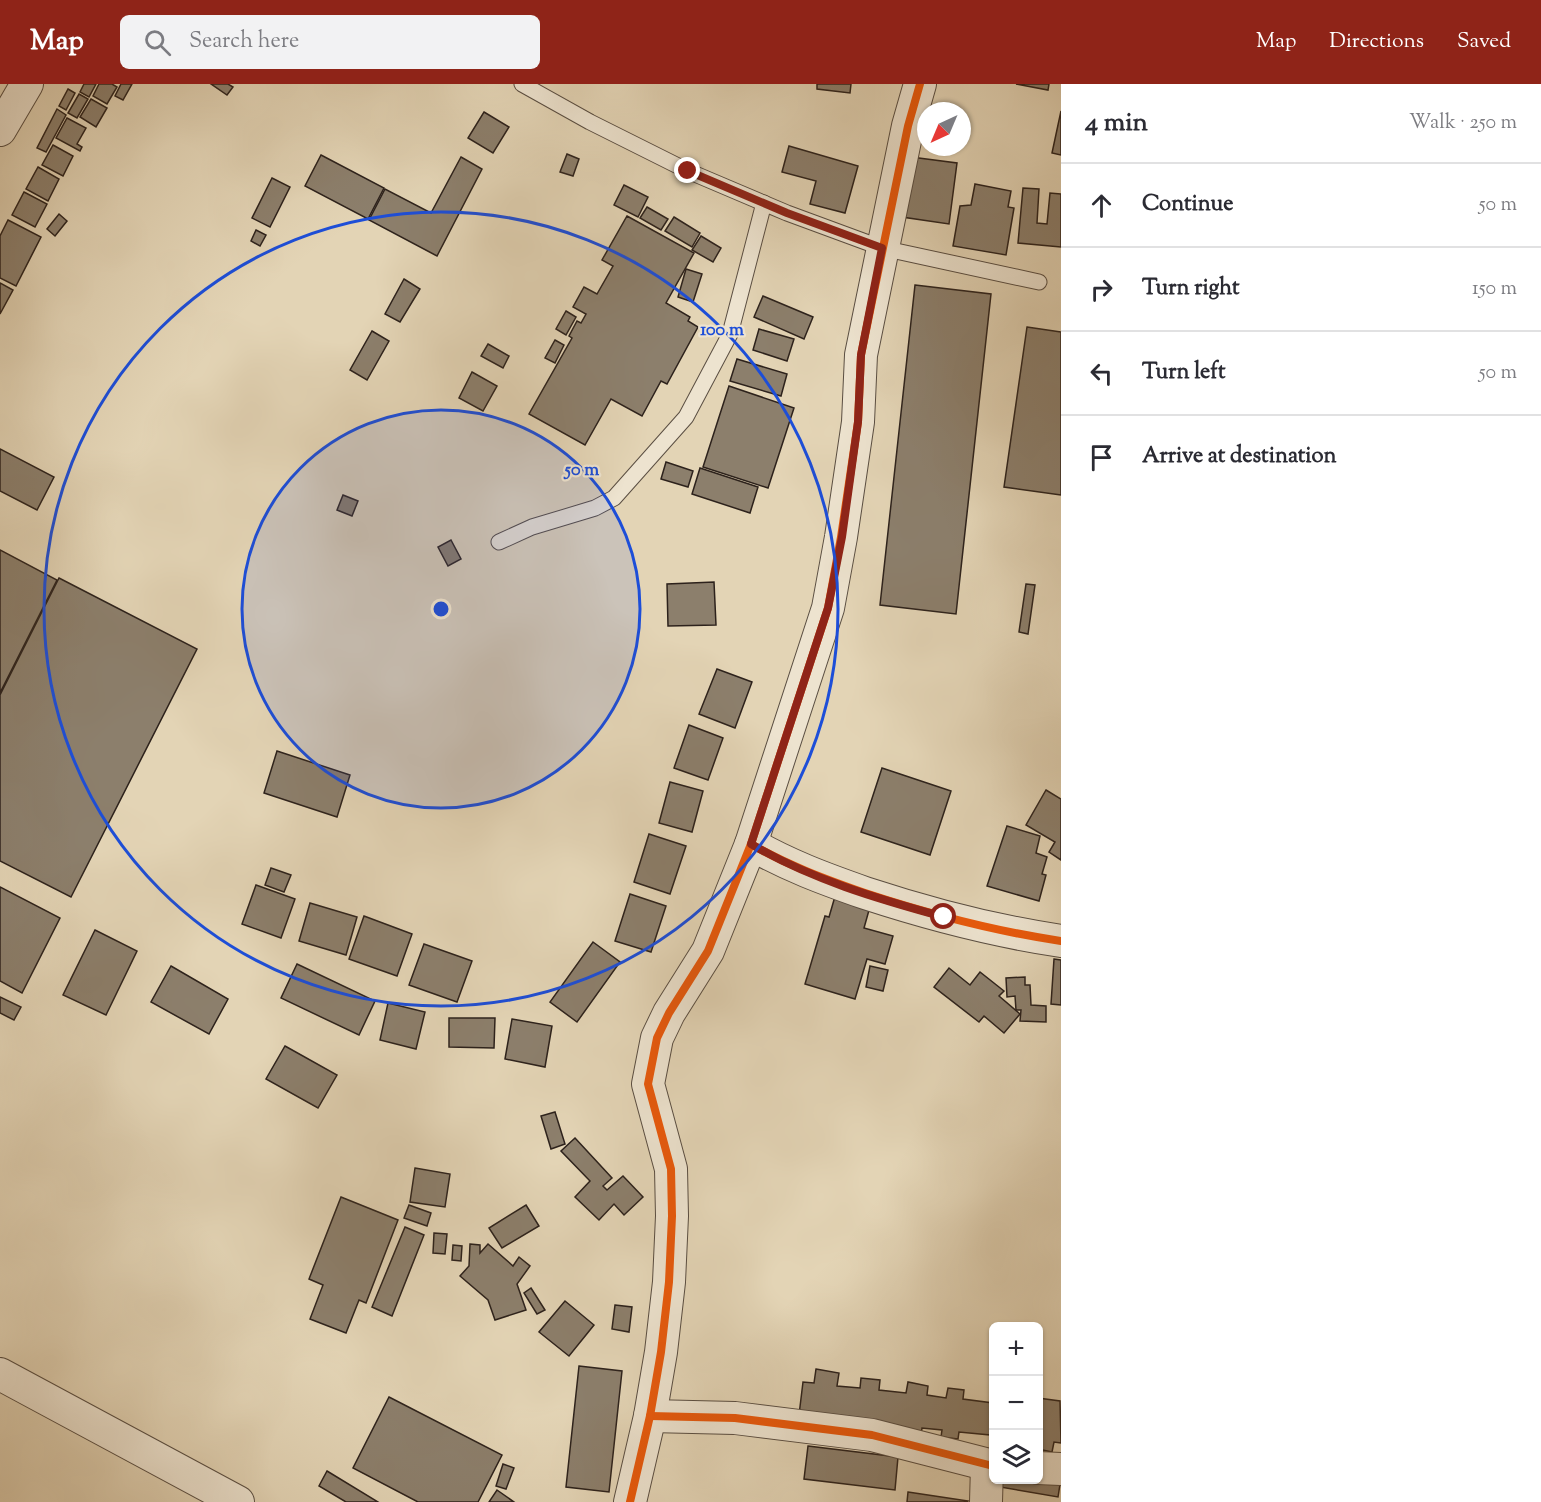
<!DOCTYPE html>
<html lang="en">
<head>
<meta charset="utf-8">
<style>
  body { margin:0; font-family:"Sorts Mill Goudy",serif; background:#f2f2f3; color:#2b2b33 }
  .controls { position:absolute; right:18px; bottom:18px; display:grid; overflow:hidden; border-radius:9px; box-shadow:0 2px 4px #0004 }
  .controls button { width:54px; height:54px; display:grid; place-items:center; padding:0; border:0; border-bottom:2px solid #e1e1e2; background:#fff; color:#2b2b33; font:30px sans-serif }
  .compass { position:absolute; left:917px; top:18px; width:54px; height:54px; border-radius:50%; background:#fff; box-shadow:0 2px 4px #0004; rotate:224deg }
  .stop { position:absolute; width:18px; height:18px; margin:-14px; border:4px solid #8f2418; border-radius:50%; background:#fff }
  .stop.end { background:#8f2418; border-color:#fff; box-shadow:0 2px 6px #0008 }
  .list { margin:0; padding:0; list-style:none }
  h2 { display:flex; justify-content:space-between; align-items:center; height:78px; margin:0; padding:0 24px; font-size:26px }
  h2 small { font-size:20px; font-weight:400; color:#7c7c81 }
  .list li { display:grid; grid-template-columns:39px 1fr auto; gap:18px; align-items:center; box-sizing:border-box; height:84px; padding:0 24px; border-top:2px solid #e1e1e2 }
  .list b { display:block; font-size:22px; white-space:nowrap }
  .list em { font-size:20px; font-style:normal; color:#7c7c81 }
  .icon { flex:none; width:33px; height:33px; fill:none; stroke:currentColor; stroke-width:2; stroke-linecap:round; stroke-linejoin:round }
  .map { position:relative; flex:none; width:1061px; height:1418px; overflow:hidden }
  header { display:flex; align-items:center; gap:36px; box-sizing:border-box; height:84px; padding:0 30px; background:#8f2418; color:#fff }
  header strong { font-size:28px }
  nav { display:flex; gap:33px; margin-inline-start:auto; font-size:21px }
  .search { width:420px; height:54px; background:#f2f2f3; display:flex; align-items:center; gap:15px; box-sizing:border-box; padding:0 21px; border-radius:9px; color:#7c7c81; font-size:22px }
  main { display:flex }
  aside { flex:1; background:#fff }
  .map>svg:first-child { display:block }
</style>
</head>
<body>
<header>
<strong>Map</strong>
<div class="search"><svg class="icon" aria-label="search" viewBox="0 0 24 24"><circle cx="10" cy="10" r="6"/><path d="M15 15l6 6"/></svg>Search here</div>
<nav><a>Map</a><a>Directions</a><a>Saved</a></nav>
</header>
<main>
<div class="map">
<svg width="1061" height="1418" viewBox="0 0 1061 1418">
  <rect width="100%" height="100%" fill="#e3d4b5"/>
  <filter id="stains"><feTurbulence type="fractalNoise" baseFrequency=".00333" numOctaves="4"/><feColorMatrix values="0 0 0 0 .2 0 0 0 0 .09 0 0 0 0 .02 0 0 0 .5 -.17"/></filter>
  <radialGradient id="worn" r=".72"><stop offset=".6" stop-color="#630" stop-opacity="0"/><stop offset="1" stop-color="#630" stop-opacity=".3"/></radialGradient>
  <g fill="#8c7f6c" stroke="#2d221c" stroke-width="1.5">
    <polygon points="84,0 96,0 89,13 80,8"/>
    <polygon points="99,0 112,0 117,3 107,20 93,12"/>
    <polygon points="121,0 132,0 123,16 115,12"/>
    <polygon points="211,0 228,0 233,3 227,11"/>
    <polygon points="817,0 851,0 850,9 817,5"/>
    <polygon points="1016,0 1049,0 1048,6"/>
    <polygon points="68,5 75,9 66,26 59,22"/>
    <polygon points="79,10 88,15 77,34 68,29"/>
    <polygon points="91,15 107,24 96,43 80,33"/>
    <polygon points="57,25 66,31 46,68 37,64"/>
    <polygon points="1061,27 1061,71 1052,69"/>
    <polygon points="484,28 509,43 493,69 468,54"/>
    <polygon points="67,34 86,44 77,60 82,63 80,67 56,54"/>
    <polygon points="53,61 73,72 63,92 42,81"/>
    <polygon points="789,62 858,82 845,129 810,120 816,97 782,88"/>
    <polygon points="567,70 579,75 573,92 560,88"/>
    <polygon points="321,71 384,104 368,135 305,102"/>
    <polygon points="461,73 482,85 437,172 369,136 385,105 431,129"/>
    <polygon points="911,73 957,79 949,140 902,133"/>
    <polygon points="38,83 59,95 48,117 26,105"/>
    <polygon points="272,94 290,103 270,143 252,134"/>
    <polygon points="975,100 1011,107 1008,123 1014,124 1006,171 953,162 960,122 971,121"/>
    <polygon points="624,101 648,113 638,133 614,121"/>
    <polygon points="1023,104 1039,105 1037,139 1047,140 1050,109 1061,110 1061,163 1018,159"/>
    <polygon points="24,108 47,120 35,143 12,131"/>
    <polygon points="647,123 668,135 661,146 640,134"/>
    <polygon points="59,130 67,137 55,152 47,145"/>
    <polygon points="627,132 694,169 666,219 690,233 688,237 698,243 667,300 661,297 642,332 611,315 585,361 529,330 572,254 569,252 577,237 581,239 586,230 573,223 584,203 597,210 613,182 602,176"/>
    <polygon points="674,133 700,149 692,163 665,147"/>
    <polygon points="8,136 41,153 16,202 0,194 0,152"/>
    <polygon points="256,146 266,151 260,162 251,157"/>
    <polygon points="701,152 721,164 713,178 692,166"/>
    <polygon points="686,185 702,190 693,218 678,213"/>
    <polygon points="404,195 420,205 400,238 385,230"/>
    <polygon points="0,199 13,206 0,230"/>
    <polygon points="915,201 991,210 956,530 880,521"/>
    <polygon points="763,212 813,233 804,255 754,233"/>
    <polygon points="566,227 576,233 566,251 556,245"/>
    <polygon points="1027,243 1061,248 1061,411 1004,403"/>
    <polygon points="759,245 794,255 787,277 753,266"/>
    <polygon points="372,247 389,257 367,296 350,286"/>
    <polygon points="555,256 564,261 555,279 545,274"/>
    <polygon points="488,260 509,272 503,284 481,272"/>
    <polygon points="737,275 787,290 781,312 730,297"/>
    <polygon points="472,288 497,302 483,327 459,314"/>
    <polygon points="729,302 794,324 768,404 703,383"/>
    <polygon points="0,365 54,393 37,426 0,407"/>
    <polygon points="666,378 693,387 688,403 661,395"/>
    <polygon points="700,384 758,403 750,429 692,410"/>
    <polygon points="343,411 358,417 352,432 337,426"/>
    <polygon points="451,456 461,475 448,482 438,463"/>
    <polygon points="0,466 57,496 0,609"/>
    <polygon points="59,494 197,565 71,813 0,777 0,611"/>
    <polygon points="714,498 716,541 668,542 667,500"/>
    <polygon points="1026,500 1035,501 1028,550 1019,548"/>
    <polygon points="717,585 752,598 735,644 699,630"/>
    <polygon points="689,641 723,654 708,696 674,684"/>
    <polygon points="277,667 350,691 337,733 264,709"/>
    <polygon points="882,684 951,707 930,771 861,748"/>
    <polygon points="670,698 703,707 692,748 659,739"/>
    <polygon points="1046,706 1061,715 1061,776 1049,768 1055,758 1026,741"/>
    <polygon points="1007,742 1040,752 1036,769 1047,773 1042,790 1046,791 1039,817 987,802"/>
    <polygon points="649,750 686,762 670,810 634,798"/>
    <polygon points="271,784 291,791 284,808 265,801"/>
    <polygon points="256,801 295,815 281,854 242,840"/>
    <polygon points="0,803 60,834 22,909 0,897"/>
    <polygon points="836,809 871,819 864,844 893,852 885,880 867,875 855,915 805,900 825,832 829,833"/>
    <polygon points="630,810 666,822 651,868 615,857"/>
    <polygon points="310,819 357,833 346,871 299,857"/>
    <polygon points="364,832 412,850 397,892 349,875"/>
    <polygon points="95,846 137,867 106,931 63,911"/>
    <polygon points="593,858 620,878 577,938 550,918"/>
    <polygon points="424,860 472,877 457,918 409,901"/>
    <polygon points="1054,875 1061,876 1061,921 1051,920"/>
    <polygon points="297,880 375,917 359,951 281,914"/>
    <polygon points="171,882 228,915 209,950 151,918"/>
    <polygon points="870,882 888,886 883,907 866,903"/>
    <polygon points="949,884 970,901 980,888 1004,907 999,912 1020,930 1004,949 984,932 979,938 934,903"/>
    <polygon points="1025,893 1025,901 1030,901 1031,921 1046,922 1046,938 1020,937 1021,926 1016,926 1015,912 1007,913 1006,894"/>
    <polygon points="0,913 21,923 14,936 0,929"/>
    <polygon points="388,919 425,928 416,965 380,956"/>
    <polygon points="449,934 495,934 494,964 449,963"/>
    <polygon points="512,935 552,942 545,983 505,975"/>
    <polygon points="285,962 337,991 318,1024 266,995"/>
    <polygon points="555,1028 565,1060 551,1065 541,1032"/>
    <polygon points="575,1054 612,1094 603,1102 607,1106 623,1092 643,1113 624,1131 614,1120 599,1136 575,1113 590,1097 561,1067"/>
    <polygon points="415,1084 450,1090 445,1123 410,1118"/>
    <polygon points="341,1113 398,1136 366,1219 359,1216 346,1249 310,1235 323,1201 309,1195"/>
    <polygon points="409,1121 431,1129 427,1142 404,1134"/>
    <polygon points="526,1121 539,1142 502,1164 489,1144"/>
    <polygon points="405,1143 424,1151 392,1232 372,1223"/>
    <polygon points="434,1149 447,1150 445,1170 433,1169"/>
    <polygon points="470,1160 480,1161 480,1169 488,1160 513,1182 519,1173 530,1182 517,1200 526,1226 495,1236 488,1216 460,1192 469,1182"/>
    <polygon points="453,1161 462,1162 461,1177 452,1176"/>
    <polygon points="531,1204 545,1226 537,1230 524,1209"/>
    <polygon points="565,1217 594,1241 569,1272 539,1248"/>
    <polygon points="615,1221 632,1223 629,1248 612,1245"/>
    <polygon points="579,1282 622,1287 609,1408 566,1403"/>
    <polygon points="816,1285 839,1289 837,1302 860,1304 861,1294 880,1296 879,1306 906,1309 908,1298 928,1302 927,1311 946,1314 948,1304 964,1306 963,1315 993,1319 993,1359 990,1359 990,1351 959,1348 958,1355 941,1353 942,1346 922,1344 921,1351 900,1348 901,1342 799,1331 803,1298 814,1299"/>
    <polygon points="389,1313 502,1371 478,1418 418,1418 353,1384"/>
    <polygon points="1038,1314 1060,1317 1061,1359 1054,1358 1052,1368 1038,1365"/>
    <polygon points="808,1362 898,1373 895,1406 804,1395"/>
    <polygon points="503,1380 514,1384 506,1405 496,1402"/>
    <polygon points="327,1387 378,1418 346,1418 319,1402"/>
    <polygon points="1061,1394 1058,1413 1000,1403 1002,1396"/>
    <polygon points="497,1406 514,1418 489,1418"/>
    <polygon points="908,1408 968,1417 967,1418 907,1418"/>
  </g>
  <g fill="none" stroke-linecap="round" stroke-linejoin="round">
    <defs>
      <g id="service">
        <polyline points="522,0 590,38 688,87 787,129 882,164 1039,198"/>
        <polyline points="499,458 532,443 595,424 614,414 686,333 730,250 764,119"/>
      </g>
      <g id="minor">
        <polyline points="0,46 27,0"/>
        <path d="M751,760C787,781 825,795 865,809C929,830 994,847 1061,857"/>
        <polyline points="0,1290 238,1418"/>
        <polyline points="650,1332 735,1334 872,1351 993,1382"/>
        <polyline points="1038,1384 1061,1385"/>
        <polyline points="630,1418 650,1332 661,1268 669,1198 672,1132 671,1085 648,1000 657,954 669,929 708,867 751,760 828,524 841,453 858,338 861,271 908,42 920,0"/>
        <polyline points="986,1418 987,1382"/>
      </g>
    </defs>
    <use href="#service" stroke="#5a4e42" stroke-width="17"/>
    <use href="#minor" stroke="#5a4e42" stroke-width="34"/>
    <use href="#service" stroke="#ede3cf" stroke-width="15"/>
    <use href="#minor" stroke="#ede3cf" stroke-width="32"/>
    <defs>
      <g id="cycleway">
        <path d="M751,760C787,781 825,795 865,809C929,830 994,847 1061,857"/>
        <polyline points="650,1332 735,1334 872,1351 993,1382"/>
        <polyline points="630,1418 650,1332 661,1268 669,1198 672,1132 671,1085 648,1000 657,954 669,929 708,867 751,760 828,524 841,453 858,338 861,271 908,42 920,0"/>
      </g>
    </defs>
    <use href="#cycleway" stroke="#ede3cf" stroke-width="11"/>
    <use href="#cycleway" stroke="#e8590c" stroke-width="8"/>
  </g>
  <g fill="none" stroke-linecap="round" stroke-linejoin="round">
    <path stroke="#8f2418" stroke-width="8" d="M688,87L787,129L882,164L861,271L858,338L842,453L828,524L751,760C810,795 878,815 944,833"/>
  </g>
  <circle cx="441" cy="525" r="199" fill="#1d4ed8" fill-opacity=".12"/>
  <g fill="none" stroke="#1d4ed8" stroke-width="3">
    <circle cx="441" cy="525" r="199"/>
    <circle cx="441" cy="525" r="397"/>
  </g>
  <circle cx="441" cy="525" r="9" fill="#1d4ed8" stroke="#ede3cf" stroke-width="3"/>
  <g font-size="18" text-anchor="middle" font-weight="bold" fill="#1d4ed8" stroke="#ede3cf" stroke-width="4.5" stroke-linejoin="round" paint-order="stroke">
    <text x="722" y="251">100 m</text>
    <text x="582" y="391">50 m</text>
  </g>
  <rect width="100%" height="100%" filter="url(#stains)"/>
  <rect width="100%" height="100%" fill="url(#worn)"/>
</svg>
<div class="controls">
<button>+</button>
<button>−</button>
<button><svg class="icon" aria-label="layers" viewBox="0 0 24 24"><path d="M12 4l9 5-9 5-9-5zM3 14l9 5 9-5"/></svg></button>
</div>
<svg class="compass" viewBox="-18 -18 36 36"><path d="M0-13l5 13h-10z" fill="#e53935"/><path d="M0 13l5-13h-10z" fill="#7c7c81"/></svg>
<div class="stop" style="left:944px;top:833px"></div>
<div class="stop end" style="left:688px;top:87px"></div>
</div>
<aside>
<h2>4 min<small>Walk · 250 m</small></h2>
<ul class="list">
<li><svg class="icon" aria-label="ahead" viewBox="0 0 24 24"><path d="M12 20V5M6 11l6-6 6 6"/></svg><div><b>Continue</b></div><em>50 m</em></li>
<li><svg class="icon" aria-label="right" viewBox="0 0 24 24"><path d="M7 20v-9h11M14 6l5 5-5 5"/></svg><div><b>Turn right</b></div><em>150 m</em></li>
<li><svg class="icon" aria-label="left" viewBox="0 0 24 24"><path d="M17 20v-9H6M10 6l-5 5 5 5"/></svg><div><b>Turn left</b></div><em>50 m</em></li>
<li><svg class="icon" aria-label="arrive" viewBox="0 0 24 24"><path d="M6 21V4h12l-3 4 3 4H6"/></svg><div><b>Arrive at destination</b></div></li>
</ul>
</aside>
</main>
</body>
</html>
